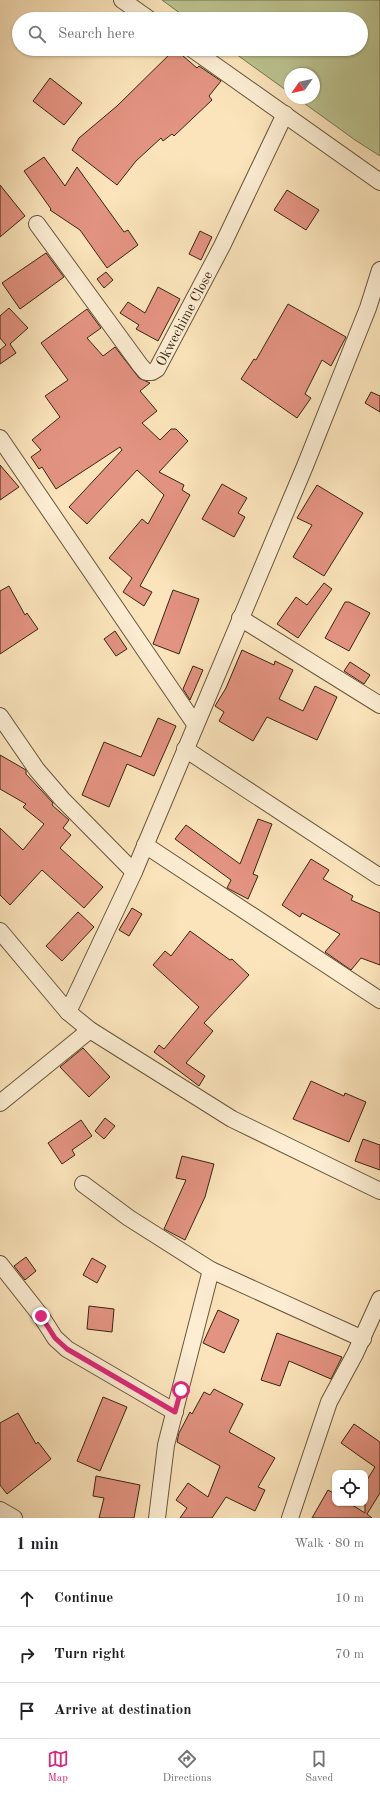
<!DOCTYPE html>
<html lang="en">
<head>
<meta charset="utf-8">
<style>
  body { margin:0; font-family:"Old Standard TT",serif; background:#f6f6f6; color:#202124 }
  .controls { position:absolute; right:12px; bottom:12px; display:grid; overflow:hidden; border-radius:8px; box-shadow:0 1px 3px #0004 }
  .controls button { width:36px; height:36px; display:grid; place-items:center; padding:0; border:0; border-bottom:1px solid #e0e0e0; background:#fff; color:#202124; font:20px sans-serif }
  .compass { position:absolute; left:284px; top:68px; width:36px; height:36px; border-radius:50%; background:#fff; box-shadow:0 1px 3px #0004; rotate:236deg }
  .stop { position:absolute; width:12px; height:12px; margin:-9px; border:3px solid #db2777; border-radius:50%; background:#fff }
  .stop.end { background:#db2777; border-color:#fff; box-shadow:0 1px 4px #0008 }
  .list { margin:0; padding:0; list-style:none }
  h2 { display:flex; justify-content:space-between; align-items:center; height:52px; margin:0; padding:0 16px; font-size:17px }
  h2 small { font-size:13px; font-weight:400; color:#757577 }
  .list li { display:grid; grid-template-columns:26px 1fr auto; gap:12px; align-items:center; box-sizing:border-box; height:56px; padding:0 16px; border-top:1px solid #e0e0e0 }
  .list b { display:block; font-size:15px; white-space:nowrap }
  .list em { font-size:13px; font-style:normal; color:#757577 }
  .icon { flex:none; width:22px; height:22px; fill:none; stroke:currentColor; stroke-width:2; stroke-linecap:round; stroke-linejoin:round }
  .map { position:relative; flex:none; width:380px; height:1518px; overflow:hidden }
  .search { position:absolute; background:#fff; box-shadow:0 1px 3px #0004; left:12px; right:12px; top:12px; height:44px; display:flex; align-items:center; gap:10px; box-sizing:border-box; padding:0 14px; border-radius:22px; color:#757577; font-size:15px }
  .sheet { height:220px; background:#fff }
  nav { display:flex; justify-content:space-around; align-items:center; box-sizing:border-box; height:56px; border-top:1px solid #e0e0e0; background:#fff; font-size:11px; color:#757577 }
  nav a { display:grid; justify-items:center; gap:2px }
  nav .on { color:#db2777 }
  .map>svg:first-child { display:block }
</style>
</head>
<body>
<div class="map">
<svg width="380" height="1518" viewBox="0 0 380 1518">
  <rect width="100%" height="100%" fill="#fbe4bb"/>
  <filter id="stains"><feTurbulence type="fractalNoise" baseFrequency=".005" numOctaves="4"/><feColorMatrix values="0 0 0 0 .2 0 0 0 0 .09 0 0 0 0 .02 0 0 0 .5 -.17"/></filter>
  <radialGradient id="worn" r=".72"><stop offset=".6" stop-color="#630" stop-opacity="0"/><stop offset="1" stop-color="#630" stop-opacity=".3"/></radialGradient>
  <polygon fill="#bcc592" stroke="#7a7652" points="162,0 380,0 380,156 355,140 297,98 314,98 314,74 290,74 290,93 229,49 361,49 361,19 188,19"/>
  <g fill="#e39381" stroke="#372611">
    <polygon points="175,49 197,68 199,66 221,81 209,96 212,100 174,136 172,134 163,141 161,138 136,161 117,185 72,150 79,138 117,106"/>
    <polygon points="50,78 82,103 64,125 33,101"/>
    <polygon points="44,157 65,186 77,167 124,232 128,230 138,245 107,268 80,230 50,210 51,209 24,171"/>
    <polygon points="0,185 25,216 0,237"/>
    <polygon points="287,190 319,210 306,230 274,210"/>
    <polygon points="200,231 212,237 201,260 189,254"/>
    <polygon points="46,253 64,277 20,309 2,283"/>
    <polygon points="106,272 113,280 104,288 97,279"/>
    <polygon points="158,287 180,299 158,341 136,329 139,325 120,313 128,302 145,313"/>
    <polygon points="288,304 346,337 331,366 322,360 305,394 311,398 297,418 241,379 254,359 256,360"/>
    <polygon points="9,308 28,328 10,344 16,353 0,364 0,350 6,345 0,338 0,316"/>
    <polygon points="87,309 101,328 87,338 103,356 115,347 139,378 150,383 140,391 157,411 142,423 160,440 171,429 176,429 188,441 159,472 184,485 182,490 190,495 140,586 152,592 144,606 123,592 132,578 109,558 142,519 148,524 164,495 137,470 87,524 69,507 122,450 120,447 56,489 42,467 39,469 31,457 41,450 32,440 60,417 45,396 68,380 41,343"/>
    <polygon points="371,392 380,396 380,412 365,403"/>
    <polygon points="0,465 19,487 0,500"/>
    <polygon points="222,484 247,498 238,513 245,517 234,537 202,519"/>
    <polygon points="317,485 363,513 324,576 293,557 312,525 297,518"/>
    <polygon points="324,583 332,589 298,638 277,624 296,597 307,605"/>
    <polygon points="9,586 25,615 27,613 38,629 0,654 0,591"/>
    <polygon points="173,590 199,599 179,654 153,644"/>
    <polygon points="345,602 349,602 370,613 349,651 325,638"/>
    <polygon points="115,631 127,649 116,656 104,639"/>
    <polygon points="242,650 274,665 275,661 293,670 279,699 303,711 315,686 337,697 317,740 267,717 253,741 219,721 224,712 215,706 226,688"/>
    <polygon points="350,662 370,675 364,684 344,671"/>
    <polygon points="193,666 203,670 190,700 183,689"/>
    <polygon points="158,718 176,726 154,776 127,764 109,807 82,795 104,742 141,757"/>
    <polygon points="0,755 26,770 26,774 53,803 52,805 69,820 63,828 71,835 60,848 103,887 84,908 42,870 10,905 0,895 0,828 23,850 44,824 23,807 26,804 0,789"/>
    <polygon points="258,819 272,824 253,874 258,876 248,899 227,888 231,880 175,839 186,825 240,864"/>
    <polygon points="311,859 329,870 323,879 353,896 351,900 380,913 380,965 361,958 351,970 325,952 340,934 302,913 300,917 282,905"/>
    <polygon points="132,908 142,914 129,936 119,930"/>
    <polygon points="78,912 94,927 62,961 46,946"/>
    <polygon points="190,931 230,960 232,959 249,975 204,1023 213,1031 186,1063 205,1076 199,1086 154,1052 159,1045 164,1049 199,1007 153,965 165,951 171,956"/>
    <polygon points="83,1048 110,1077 89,1097 60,1067"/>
    <polygon points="311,1081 344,1096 345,1093 366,1102 349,1142 293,1119"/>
    <polygon points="105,1118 115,1126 104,1139 95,1131"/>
    <polygon points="81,1120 92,1136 72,1150 75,1155 62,1164 48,1143"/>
    <polygon points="363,1139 380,1145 380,1170 355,1161"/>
    <polygon points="182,1156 214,1164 205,1197 185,1240 164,1229 186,1180 176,1178"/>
    <polygon points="26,1257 36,1271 25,1280 14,1266"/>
    <polygon points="92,1258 106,1266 97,1283 83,1275"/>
    <polygon points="89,1306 114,1309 112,1332 87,1329"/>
    <polygon points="218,1310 239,1320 224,1353 203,1343"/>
    <polygon points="277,1333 342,1357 331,1379 289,1361 280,1386 261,1380"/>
    <polygon points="214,1389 243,1404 229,1432 275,1458 258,1487 265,1490 255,1511 226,1497 212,1518 180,1518 187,1508 176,1500 188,1483 208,1497 220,1466 177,1442 179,1433 190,1412 192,1414 204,1392 210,1395"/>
    <polygon points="103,1397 127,1407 100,1471 77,1461"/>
    <polygon points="18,1413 36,1444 38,1442 51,1459 7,1494 0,1485 0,1423"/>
    <polygon points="354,1424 380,1442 380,1493 367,1514 372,1518 312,1518 328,1490 335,1494 335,1503 349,1503 365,1513 365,1483 375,1467 341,1443"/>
    <polygon points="96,1476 140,1485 134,1518 99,1518 104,1498 93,1496"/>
  </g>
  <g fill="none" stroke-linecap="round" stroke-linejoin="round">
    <defs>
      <g id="minor">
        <polyline points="122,0 149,19"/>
        <polyline points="192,49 380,182"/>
        <path id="s1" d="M37,224L140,365L146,372H152L157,369L222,246L285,114"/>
        <polyline points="0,438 195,724"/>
        <polyline points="240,618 380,705"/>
        <polyline points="0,716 37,770 62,799 134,872"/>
        <polyline points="185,749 380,877"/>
        <polyline points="145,845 380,1000"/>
        <polyline points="0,931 68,1012 90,1030 232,1119 380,1191"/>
        <polyline points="68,1012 134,872 305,466 368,308 380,270"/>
        <polyline points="0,1103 90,1030"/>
        <polyline points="83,1184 129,1218 211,1270"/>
        <polyline points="0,1264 41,1316 55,1338 67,1349 175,1412"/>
        <polyline points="0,1510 14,1518"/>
        <polyline points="157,1518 166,1445 211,1270 363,1339"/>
        <polyline points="290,1518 329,1402 355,1354 380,1299"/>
      </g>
    </defs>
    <use href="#minor" stroke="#68563c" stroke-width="18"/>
    <use href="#minor" stroke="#fcedd3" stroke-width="16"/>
  </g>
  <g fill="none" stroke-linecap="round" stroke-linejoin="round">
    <polyline stroke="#db2777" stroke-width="5" points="41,1316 55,1338 67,1349 175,1412 181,1390"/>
  </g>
  <g text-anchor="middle" stroke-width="3" stroke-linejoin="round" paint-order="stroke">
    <g font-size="14" fill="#372611" stroke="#fcedd3">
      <text dy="5" stroke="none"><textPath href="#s1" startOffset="253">Okwechime Close</textPath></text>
    </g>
  </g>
  <rect width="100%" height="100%" filter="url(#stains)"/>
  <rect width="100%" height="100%" fill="url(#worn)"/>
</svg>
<div class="controls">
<button><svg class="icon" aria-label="locate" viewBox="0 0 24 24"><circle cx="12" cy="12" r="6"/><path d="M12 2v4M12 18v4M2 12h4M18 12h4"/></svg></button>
</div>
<svg class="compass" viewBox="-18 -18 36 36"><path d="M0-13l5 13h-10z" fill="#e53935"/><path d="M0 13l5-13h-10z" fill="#757577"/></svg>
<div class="stop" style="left:181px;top:1390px"></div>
<div class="stop end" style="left:41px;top:1316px"></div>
<div class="search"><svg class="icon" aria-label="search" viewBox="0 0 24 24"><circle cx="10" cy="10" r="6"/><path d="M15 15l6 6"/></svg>Search here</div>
</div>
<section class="sheet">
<h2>1 min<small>Walk · 80 m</small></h2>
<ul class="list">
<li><svg class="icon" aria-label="ahead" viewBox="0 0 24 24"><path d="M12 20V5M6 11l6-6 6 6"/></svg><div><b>Continue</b></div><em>10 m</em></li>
<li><svg class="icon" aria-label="right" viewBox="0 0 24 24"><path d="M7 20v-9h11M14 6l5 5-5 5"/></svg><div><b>Turn right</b></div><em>70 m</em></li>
<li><svg class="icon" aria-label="arrive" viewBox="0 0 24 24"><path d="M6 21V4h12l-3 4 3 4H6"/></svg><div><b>Arrive at destination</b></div></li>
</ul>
</section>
<nav>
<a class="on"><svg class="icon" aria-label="map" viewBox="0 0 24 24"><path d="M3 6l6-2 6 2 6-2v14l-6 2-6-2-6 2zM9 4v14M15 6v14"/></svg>Map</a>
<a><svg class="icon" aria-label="directions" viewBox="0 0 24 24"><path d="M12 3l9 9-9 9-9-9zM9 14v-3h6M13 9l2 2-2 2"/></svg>Directions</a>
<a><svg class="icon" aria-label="saved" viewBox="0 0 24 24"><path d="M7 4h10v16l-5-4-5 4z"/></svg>Saved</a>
</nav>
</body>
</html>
